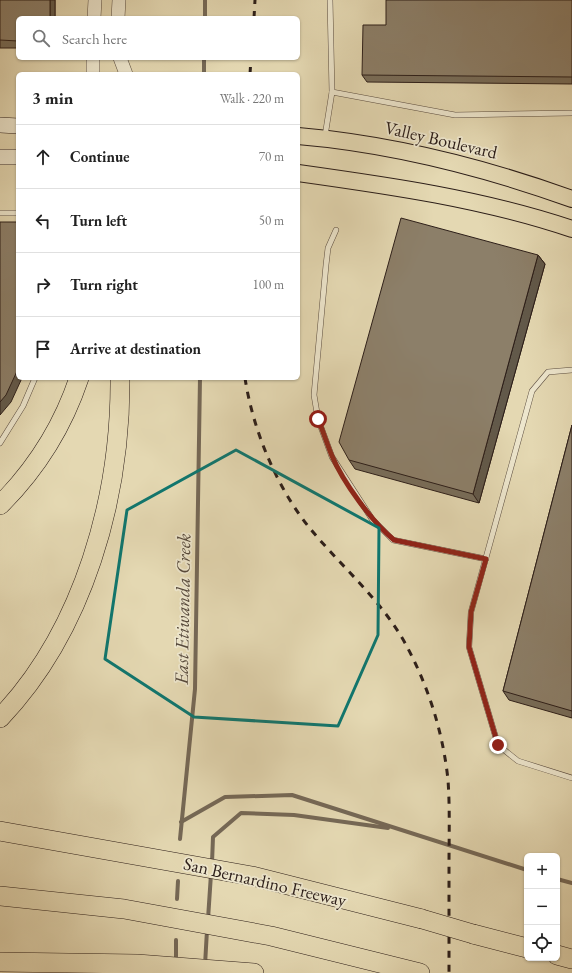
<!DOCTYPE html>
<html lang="en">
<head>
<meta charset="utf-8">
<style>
  body { margin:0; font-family:"EB Garamond",serif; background:#f2f2f2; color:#222 }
  .controls { position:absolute; right:12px; bottom:12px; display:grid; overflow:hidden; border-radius:6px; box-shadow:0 1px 3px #0004 }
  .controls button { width:36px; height:36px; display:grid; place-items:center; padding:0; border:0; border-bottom:1px solid #e0e0e0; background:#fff; color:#222; font:20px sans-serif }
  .stop { position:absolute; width:12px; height:12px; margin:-9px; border:3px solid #8f2418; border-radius:50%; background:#fff }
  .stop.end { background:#8f2418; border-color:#fff; box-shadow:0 1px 4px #0008 }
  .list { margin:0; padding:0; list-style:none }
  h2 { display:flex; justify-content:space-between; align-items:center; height:52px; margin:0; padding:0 16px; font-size:17px }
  h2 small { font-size:13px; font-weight:400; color:#767676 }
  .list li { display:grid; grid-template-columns:26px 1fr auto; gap:12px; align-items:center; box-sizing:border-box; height:64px; padding:0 16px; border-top:1px solid #e0e0e0 }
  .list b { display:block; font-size:15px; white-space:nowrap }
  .list em { font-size:13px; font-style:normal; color:#767676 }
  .icon { flex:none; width:22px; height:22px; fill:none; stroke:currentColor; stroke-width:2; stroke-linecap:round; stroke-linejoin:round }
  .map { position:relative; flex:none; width:572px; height:973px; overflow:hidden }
  .search { position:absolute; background:#fff; box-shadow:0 1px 3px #0004; left:16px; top:16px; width:284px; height:44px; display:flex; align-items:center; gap:10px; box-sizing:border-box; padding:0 14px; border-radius:6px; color:#767676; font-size:15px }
  .panel { position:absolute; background:#fff; box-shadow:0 1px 3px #0004; left:16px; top:72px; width:284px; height:308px; border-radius:6px }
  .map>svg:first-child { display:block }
</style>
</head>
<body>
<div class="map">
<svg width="572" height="973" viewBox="0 0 572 973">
  <rect width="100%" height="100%" fill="#e4d8b2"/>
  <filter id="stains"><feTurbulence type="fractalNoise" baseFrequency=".005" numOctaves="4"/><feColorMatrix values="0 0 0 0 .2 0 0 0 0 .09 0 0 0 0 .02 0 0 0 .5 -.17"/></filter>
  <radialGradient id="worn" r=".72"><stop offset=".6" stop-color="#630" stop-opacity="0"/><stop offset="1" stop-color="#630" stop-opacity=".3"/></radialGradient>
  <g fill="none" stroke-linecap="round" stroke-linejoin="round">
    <g stroke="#756856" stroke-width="4">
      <polyline points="205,18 205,0"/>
      <polyline points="204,74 204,58"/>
      <polyline points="181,822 225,797 292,795 527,870"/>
      <polyline points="180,839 195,689 200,378"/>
      <polyline points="212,863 213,837 241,813 294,815 388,828"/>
      <polyline points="557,879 572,883"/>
      <polyline points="177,899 178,881"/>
      <polyline points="208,919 211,874"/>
      <polyline points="176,957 176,940"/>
      <polyline points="205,965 207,930"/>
    </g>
    <defs>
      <g id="service">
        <polyline points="332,92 455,115 572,113"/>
        <polyline points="325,136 332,92 330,0"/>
        <polyline points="0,213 18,213"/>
        <polyline points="336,230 328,248 326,265 314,395 318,419 332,457 372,519 393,540 486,559"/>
        <polyline points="572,370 548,372 532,391 471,612 469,647 498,745 518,761 572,778"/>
        <polyline points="0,443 23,406 35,378"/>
      </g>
      <g id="tertiary">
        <polyline points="94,18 95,0"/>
        <polyline points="118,18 119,0"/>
        <polyline points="120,58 126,74"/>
        <polyline points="93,74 93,58"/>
      </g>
      <g id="secondary">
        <polyline points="0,125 18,126"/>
        <polyline points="0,157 18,157"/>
      </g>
      <g id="primary">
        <path d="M298,136C392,144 483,167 572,199"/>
        <path d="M298,173C391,186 483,199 572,229"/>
      </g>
      <g id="motorway">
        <path d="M0,505C36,469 63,426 79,378"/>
        <path d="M0,718C84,630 121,497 120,378"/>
        <polyline points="0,831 252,876 422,919"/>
        <polyline points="0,896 124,909 271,936 420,973"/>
        <polyline points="473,934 527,948"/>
        <polyline points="557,955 572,959"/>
        <polyline points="0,962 137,964 254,973"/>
      </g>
    </defs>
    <use href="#service" stroke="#5a4c3f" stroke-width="6"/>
    <use href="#tertiary" stroke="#5a4c3f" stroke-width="14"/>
    <use href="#secondary" stroke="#2c1e19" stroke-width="16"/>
    <use href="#primary" stroke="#2c1e19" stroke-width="18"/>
    <use href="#motorway" stroke="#2c1e19" stroke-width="20"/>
    <use href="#service" stroke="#ede6cd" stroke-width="5"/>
    <use href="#tertiary" stroke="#ede6cd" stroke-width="13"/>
    <use href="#secondary" stroke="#ede6cd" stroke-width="15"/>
    <use href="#primary" stroke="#e4d8b2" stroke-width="16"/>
    <use href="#motorway" stroke="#e4d8b2" stroke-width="19"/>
    <g stroke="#2c1e19" stroke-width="3" stroke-dasharray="7 7" stroke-linecap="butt">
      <polyline points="254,18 255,0"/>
      <polyline points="250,74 251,58"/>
      <path d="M245,378C253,431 278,491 313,532C344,569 381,600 405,643C428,685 443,732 448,780C450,808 449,837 449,865C449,901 449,937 449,973"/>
    </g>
    <defs>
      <polyline id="motorway-bridge" points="422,919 473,934"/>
    </defs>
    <use href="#motorway-bridge" stroke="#2c1e19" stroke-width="20" stroke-linecap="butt"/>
    <use href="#motorway-bridge" stroke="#e4d8b2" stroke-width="19"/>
  </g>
  <g fill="#786d5a" stroke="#2c1e19">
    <polygon points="0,0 55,0 55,18 18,18 18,48 0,48"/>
    <polygon points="572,0 572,84 367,82 362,75"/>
    <polygon points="538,255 545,264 479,503 355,469 349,460"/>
    <polygon points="572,425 572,718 509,700 503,691"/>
  </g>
  <g fill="#62594a" stroke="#2c1e19">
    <rect x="50" y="0" width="5" height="18"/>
    <polygon points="538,255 545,264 479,503 473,494"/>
    <polygon points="18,369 18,378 22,378 11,402 0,415 0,402"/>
  </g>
  <g fill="#8c7f69" stroke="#2c1e19">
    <polygon points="0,0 50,0 50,18 18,18 18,41 0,40"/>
    <polygon points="386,0 572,0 572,77 362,75 363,25 386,25"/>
    <polygon points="401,218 538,255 473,494 349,460 339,442"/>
    <polygon points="0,222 18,222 18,369 6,395 0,402"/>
    <polygon points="572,425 572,711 503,691"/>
  </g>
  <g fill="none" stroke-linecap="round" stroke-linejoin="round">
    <path stroke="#8f2418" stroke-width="5" d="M318,419C323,431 327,444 332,456C343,482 372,522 394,540L486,559L471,612L469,647L498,745"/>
  </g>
  <path fill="none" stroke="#0f766e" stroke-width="3" stroke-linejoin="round" d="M236,450L379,528L378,635L338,726L194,717L105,659L127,510Z"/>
  <g text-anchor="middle" stroke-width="3.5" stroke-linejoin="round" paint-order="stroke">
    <g font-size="18" fill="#2c1e19" stroke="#ede6cd">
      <text transform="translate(441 140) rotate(13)" y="6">Valley Boulevard</text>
      <text transform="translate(265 882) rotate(13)" y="6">San Bernardino Freeway</text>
    </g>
    <g font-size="19" font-style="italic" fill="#56493c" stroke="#ede6cd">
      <text transform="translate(182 609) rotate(-89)" y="7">East Etiwanda Creek</text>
    </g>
  </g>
  <rect width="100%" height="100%" filter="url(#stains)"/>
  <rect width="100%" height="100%" fill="url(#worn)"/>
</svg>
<div class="controls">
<button>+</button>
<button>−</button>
<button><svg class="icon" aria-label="locate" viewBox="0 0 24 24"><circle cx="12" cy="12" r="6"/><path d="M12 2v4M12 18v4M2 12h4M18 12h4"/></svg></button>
</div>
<div class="stop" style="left:318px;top:419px"></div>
<div class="stop end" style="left:498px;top:745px"></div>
<div class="search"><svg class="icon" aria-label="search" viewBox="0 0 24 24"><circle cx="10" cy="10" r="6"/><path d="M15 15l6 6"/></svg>Search here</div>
<section class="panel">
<h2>3 min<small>Walk · 220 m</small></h2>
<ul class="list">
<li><svg class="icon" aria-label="ahead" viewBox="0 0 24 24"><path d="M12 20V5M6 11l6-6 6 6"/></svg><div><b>Continue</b></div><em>70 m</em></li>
<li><svg class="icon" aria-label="left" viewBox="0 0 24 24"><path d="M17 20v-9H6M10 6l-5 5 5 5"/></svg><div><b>Turn left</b></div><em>50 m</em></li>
<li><svg class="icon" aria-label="right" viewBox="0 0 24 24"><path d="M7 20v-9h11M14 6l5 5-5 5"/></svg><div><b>Turn right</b></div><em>100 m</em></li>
<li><svg class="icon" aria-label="arrive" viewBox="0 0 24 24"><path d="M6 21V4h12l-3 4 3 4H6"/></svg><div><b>Arrive at destination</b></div></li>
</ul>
</section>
</div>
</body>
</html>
